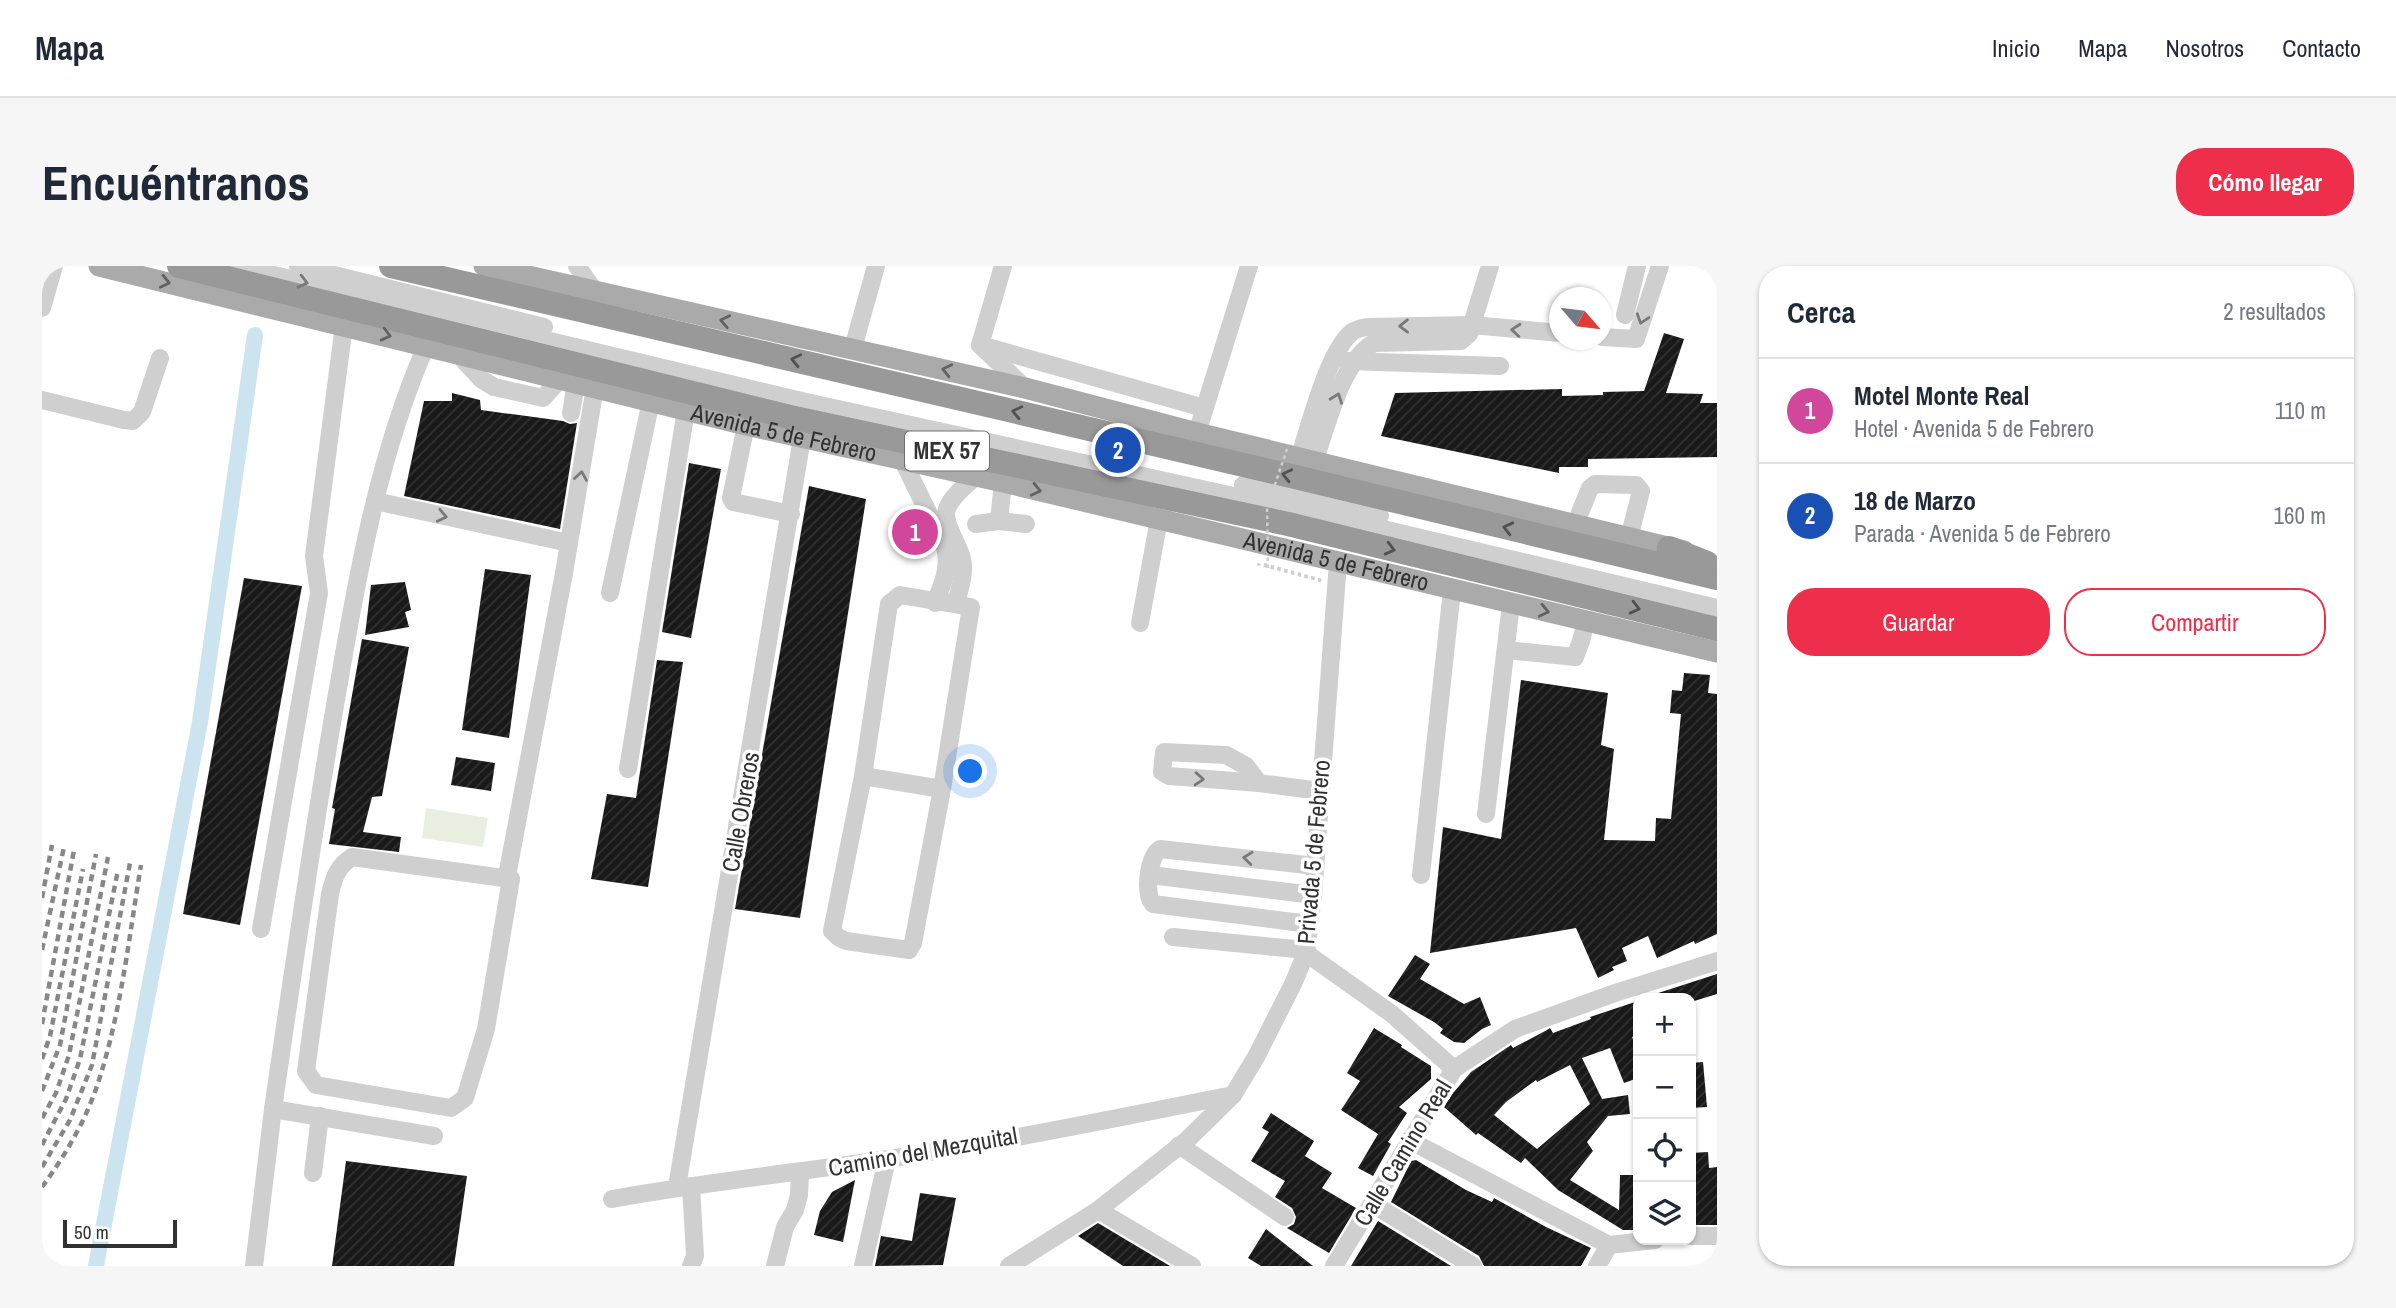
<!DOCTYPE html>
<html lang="es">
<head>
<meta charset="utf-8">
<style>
  body { margin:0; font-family:"Archivo Narrow",sans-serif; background:#f6f6f7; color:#1f2937 }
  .controls { position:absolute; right:21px; bottom:21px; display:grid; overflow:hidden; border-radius:14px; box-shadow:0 2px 5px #0004 }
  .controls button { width:63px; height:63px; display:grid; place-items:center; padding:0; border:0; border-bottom:2px solid #e0e1e3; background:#fff; color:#1f2937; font:35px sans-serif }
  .compass { position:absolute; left:1507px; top:21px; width:63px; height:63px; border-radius:50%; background:#fff; box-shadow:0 2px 5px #0004; rotate:118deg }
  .scale { position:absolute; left:21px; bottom:18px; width:114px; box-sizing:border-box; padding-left:7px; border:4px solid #323232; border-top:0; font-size:19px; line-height:24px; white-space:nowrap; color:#323232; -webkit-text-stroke:5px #fff; paint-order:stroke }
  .you { position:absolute; left:929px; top:506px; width:24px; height:24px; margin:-18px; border:5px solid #fff; border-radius:50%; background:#1a73e8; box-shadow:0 0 0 10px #1a73e833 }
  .badge { display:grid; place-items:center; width:46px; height:46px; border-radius:50%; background:#ed2f4c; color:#fff; font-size:23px; font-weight:700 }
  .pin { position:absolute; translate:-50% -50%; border:4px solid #fff; box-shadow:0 2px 7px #0006 }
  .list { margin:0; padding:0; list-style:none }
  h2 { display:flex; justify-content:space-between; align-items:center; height:91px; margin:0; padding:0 28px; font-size:30px }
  h2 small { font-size:23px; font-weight:400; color:#747a83 }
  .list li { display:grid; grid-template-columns:46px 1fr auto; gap:21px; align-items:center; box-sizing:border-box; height:105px; padding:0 28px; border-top:2px solid #e0e1e3 }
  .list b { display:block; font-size:26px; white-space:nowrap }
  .list p { margin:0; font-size:23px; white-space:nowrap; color:#747a83 }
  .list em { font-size:23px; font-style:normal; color:#747a83 }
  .actions { display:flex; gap:14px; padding:21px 28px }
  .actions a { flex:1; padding:16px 0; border:2px solid #ed2f4c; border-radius:28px; text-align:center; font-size:24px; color:#ed2f4c }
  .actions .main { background:#ed2f4c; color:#fff }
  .icon { flex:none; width:38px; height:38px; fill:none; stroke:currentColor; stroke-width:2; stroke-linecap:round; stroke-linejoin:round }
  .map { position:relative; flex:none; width:1675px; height:1000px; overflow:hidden; border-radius:28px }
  header { display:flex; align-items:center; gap:42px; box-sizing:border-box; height:98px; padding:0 35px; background:#fff; border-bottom:2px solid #e0e1e3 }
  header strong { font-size:33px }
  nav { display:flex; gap:38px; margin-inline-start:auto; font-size:24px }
  .intro { display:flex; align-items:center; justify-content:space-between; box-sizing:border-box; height:168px; padding:0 42px }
  h1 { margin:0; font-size:49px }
  .button { padding:18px 32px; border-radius:28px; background:#ed2f4c; color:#fff; font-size:24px; font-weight:700 }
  main { display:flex; gap:42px; padding:0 42px }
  aside { flex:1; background:#fff; border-radius:28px; box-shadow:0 2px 5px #0004 }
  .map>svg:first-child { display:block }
</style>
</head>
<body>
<header>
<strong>Mapa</strong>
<nav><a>Inicio</a><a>Mapa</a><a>Nosotros</a><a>Contacto</a></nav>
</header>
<div class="intro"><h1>Encuéntranos</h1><a class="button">Cómo llegar</a></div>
<main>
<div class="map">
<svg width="1675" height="1000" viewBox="0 0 1675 1000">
  <defs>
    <pattern id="building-hatch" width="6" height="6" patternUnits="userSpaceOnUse" patternTransform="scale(1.75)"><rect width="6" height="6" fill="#191919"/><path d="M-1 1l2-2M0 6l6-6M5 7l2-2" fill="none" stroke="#323232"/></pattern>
  </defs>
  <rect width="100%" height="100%" fill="#fff"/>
  <polygon fill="#e9efe0" points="384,542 446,552 441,581 380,572"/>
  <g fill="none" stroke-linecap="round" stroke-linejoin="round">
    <polyline stroke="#cce4ef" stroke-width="16" points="54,1000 158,456 213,69"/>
  </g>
  <g fill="url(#building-hatch)" fill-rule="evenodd">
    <polygon points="1622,67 1642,73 1624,127 1661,128 1658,137 1675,137 1675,191 1546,193 1546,201 1517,201 1517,207 1339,170 1353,127 1520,123 1520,130 1561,129 1561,126 1602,125"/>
    <polygon points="410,127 438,134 439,144 521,155 528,158 535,157 518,263 362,230 382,135 410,135"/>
    <polygon points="647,197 679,203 649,372 620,366"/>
    <polygon points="767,220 824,233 758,652 693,643"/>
    <polygon points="443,303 489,309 467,472 420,464"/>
    <polygon points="202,312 260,320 198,659 141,648"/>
    <polygon points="363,316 369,344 363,346 367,361 323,369 329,319"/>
    <polygon points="320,373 367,381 340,530 330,531 321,566 359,571 357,586 287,578 293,543 290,542"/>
    <polygon points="615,394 641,396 606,621 549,613 565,528 594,532"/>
    <polygon points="1642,407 1668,409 1666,427 1675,428 1675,668 1653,678 1652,675 1615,692 1606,670 1580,682 1585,695 1570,701 1572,704 1556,712 1534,662 1388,687 1401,561 1459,573 1479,414 1566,427 1559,479 1572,483 1562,574 1613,575 1614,552 1629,553 1639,448 1628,447 1630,424 1640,425"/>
    <polygon points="414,491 453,497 449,525 409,519"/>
    <polygon points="1373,689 1388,698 1378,713 1422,738 1438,731 1449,759 1440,763 1422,777 1412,776 1398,767 1401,763 1392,756 1346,730"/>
    <polygon points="1675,708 1675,728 1649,736 1649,732 1607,732 1607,730"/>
    <path d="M1596,735V769L1590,771L1596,786V812L1582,817L1568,782L1540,792L1560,833L1586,829L1588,848L1566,850L1545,876L1551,885L1528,914L1577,944L1578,909H1596V964H1581L1516,924L1483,892L1479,897L1436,867L1434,869L1402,841L1411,827L1429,806L1469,779L1471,782L1505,764L1508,762L1511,767L1549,753L1548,751ZM1528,799L1548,838L1495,883L1452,849L1464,836L1494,814L1495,816Z"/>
    <polygon points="1332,762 1360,779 1359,781 1389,800 1389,813 1357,841 1365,847 1346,876 1349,878 1331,910 1316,902 1336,868 1299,844 1318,815 1305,807"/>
    <polygon points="1661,796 1665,841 1649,842 1649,797"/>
    <polygon points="1229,847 1272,875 1263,890 1290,907 1280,922 1314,942 1287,987 1245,962 1252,958 1254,951 1250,942 1233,931 1243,915 1209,895 1227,866 1220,862"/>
    <polygon points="1666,886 1667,902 1675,901 1675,959 1649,959 1649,887"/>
    <polygon points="1374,894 1424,924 1450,936 1452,932 1504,961 1549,982 1539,1000 1442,1000 1437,990 1349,936 1369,895"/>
    <polygon points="304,895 425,910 412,1000 290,1000"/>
    <polygon points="813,914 801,976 772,969 778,945 790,926"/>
    <polygon points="878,927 914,932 901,999 833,1000 839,970 870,975"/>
    <polygon points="1336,955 1409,1000 1309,1000"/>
    <polygon points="1056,957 1128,1000 1081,1000 1036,970"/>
    <polygon points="1224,963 1271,1000 1219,1000 1206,992"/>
  </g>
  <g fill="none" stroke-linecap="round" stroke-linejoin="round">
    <g stroke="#cfcfcf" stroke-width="2.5" stroke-dasharray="3.5 3.5" stroke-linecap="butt">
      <polyline points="1215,298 1279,315"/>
      <polyline points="1222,298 1280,314"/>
    </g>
    <g stroke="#cfcfcf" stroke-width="18">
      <polyline points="194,0 764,136 1324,259 1675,342"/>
      <polyline points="256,0 502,61"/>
      <polyline points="535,0 554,27"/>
      <polyline points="961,0 938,79 983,122"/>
      <polyline points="0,42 12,0"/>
      <polyline points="1583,49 1595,0"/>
      <polyline points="1560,71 1594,73 1618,0"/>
      <polyline points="938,79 1162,142"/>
      <path d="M384,80C336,190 315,311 295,428C271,566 251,704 231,843L392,870"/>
      <polyline points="811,82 834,0"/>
      <polyline points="416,88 439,113 452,121 501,132 518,113"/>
      <polyline points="1304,95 1458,100"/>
      <polyline points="0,134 82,154 91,155 100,146 118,92"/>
      <polyline points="529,147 534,117"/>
      <polyline points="704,159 689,232 691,236 749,248"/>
      <polyline points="1155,167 1207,0"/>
      <path d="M1257,192C1268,160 1285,87 1310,66C1314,63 1320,62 1325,61L1430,59L1518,67"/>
      <path d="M860,193L903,281C908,302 901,317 893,337"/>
      <path d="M1272,196C1285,161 1299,95 1332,77L1419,75L1427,68L1448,0"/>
      <polyline points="1201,219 1338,250"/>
      <polyline points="333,235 527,277"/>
      <polyline points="957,255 961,216"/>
      <polyline points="934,258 957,255 984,258"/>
      <polyline points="1533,259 1548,222 1553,218 1594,219 1599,225 1587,272"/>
      <polyline points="568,327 609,135"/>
      <polygon points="858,329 929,341 900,523 871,677 867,684 804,675 796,671 790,665 821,510 847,338"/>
      <path d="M914,337C917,325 922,312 921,300C921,282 899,258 905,243C909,230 925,219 934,210"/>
      <polyline points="1098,357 1117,253"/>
      <polyline points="1464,384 1533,391 1539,375 1544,355"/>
      <polyline points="586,503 644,144"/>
      <polyline points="821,510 900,523"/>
      <polyline points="1217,517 1204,500 1184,489 1122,486 1120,506 1127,510 1217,517 1278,525"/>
      <polyline points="1444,548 1469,338"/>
      <path d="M310,591L469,613L444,763L423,832L409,842L274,819L264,805L288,628C292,611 295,601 310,591Z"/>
      <polyline points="1108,609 1271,629"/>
      <polyline points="1379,609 1410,324"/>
      <polyline points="469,613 465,610 522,307 553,121"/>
      <path d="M1267,658L1111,638C1102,628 1106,591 1118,583L1274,600"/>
      <polyline points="219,663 277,327 272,290 302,59"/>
      <polyline points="1131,671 1264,684"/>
      <polyline points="1264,687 1350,748 1412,803"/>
      <polyline points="1367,874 1567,979 1613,974"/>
      <polyline points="1137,879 1243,951"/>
      <polyline points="271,907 278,850"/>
      <polyline points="635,921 760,172"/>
      <path d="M570,933C680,913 792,903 902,884C999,868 1095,848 1191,829"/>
      <polyline points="1331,938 1431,1000"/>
      <polyline points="1056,944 1150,1000"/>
      <polyline points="1649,970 1675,970"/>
      <polyline points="212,1000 231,843"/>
      <polyline points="649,1000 653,990 649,920"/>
      <polyline points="733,1000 743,961 753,944 757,929 758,907"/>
      <polyline points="821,1000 845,893"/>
      <polyline points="967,1000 1056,944 1145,874 1191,829 1214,791 1251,718 1264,687 1271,629 1296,296"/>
      <polyline points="1292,1000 1412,803 1473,763 1573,727 1675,695"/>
      <polyline points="1555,1000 1567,979"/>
    </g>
    <g stroke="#aaa" stroke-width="21">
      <path id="s1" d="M57,0L704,159L961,216L1675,386"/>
      <polyline points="442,0 983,122 1155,167 1642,285"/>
    </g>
    <g stroke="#999" stroke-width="24">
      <polyline points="137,0 748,151 1246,258 1675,363"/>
      <polyline points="349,0 1249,210 1675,312"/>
      <polyline points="1627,282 1665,297"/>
    </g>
    <g stroke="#878787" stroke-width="4.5" stroke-dasharray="7 5" stroke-linecap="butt">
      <polyline points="0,632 10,579"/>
      <polyline points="0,684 22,581"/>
      <polyline points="0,758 32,584"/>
      <polyline points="0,793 8,770 41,603"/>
      <polyline points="0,825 18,779 54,588"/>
      <polyline points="0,852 14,827 27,789 66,591"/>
      <polyline points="0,879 24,833 38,793 76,604"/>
      <polyline points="0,901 28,854 50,799 88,597"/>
      <path d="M0,921C23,890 44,854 56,817C79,747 87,671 99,599"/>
    </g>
    <polyline stroke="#cfcfcf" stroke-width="2.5" stroke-dasharray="3.5 3.5" stroke-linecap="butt" points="1226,302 1225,242 1246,180"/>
  </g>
  <defs><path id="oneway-chevron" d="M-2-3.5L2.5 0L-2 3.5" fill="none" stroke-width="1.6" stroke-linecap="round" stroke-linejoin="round" transform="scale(1.75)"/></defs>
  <g stroke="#626262">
    <use href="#oneway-chevron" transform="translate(123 16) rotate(13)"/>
    <use href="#oneway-chevron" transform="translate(683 55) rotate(-168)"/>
    <use href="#oneway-chevron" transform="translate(344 69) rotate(14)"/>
    <use href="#oneway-chevron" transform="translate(905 104) rotate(-167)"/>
    <use href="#oneway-chevron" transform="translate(994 224) rotate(13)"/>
    <use href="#oneway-chevron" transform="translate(1502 345) rotate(13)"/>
  </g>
  <g stroke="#797979">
    <use href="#oneway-chevron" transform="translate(261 16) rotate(14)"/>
    <use href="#oneway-chevron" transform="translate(1600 53) rotate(108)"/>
    <use href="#oneway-chevron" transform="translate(1362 60) rotate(179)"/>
    <use href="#oneway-chevron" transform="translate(1474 64) rotate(-175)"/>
    <use href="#oneway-chevron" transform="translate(1295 132) rotate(-70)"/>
    <use href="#oneway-chevron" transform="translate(539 210) rotate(-81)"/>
    <use href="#oneway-chevron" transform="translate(400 250) rotate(12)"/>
    <use href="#oneway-chevron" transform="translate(1157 513) rotate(4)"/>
    <use href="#oneway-chevron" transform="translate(1206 592) rotate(-174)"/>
  </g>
  <g stroke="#515151">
    <use href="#oneway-chevron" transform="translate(754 94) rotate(-167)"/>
    <use href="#oneway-chevron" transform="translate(975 146) rotate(-167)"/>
    <use href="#oneway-chevron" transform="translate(1245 209) rotate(-167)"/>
    <use href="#oneway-chevron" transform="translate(1466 262) rotate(-166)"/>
    <use href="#oneway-chevron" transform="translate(1348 283) rotate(14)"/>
    <use href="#oneway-chevron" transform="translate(1593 342) rotate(14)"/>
  </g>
  <g text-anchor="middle" stroke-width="7" stroke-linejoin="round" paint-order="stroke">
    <rect fill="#fff" stroke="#707070" stroke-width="2" x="863" y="165.5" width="84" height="39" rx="5"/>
    <g font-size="23" font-weight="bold" fill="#323232">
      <text x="905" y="193">MEX 57</text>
    </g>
    <g font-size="24" fill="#323232" stroke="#fff">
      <text dy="8" stroke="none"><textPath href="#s1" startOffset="705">Avenida 5 de Febrero</textPath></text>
      <text dy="8" stroke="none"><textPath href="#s1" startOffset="1272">Avenida 5 de Febrero</textPath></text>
      <text transform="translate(699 546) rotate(-80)" y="8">Calle Obreros</text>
      <text transform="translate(1272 586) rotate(-85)" y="8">Privada 5 de Febrero</text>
      <text transform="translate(881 886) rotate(-10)" y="8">Camino del Mezquital</text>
      <text transform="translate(1361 887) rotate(-59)" y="8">Calle Camino Real</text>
    </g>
  </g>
</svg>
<div class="controls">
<button>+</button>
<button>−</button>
<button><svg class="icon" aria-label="locate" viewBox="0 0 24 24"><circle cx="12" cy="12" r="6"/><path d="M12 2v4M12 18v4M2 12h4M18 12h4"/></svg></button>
<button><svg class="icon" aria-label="layers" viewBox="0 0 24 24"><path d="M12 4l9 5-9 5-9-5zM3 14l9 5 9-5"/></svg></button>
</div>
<svg class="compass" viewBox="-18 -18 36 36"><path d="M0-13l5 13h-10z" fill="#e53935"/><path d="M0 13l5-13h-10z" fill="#747a83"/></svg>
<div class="scale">50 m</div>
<div class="you"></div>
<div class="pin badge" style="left:873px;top:266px;background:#d1479c">1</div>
<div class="pin badge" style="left:1076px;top:184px;background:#1a4fb4">2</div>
</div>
<aside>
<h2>Cerca<small>2 resultados</small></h2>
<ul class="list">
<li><span class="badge" style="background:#d1479c">1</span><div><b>Motel Monte Real</b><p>Hotel · Avenida 5 de Febrero</p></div><em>110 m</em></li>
<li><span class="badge" style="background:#1a4fb4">2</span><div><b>18 de Marzo</b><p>Parada · Avenida 5 de Febrero</p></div><em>160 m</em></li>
</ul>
<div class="actions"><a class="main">Guardar</a><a>Compartir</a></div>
</aside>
</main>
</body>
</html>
